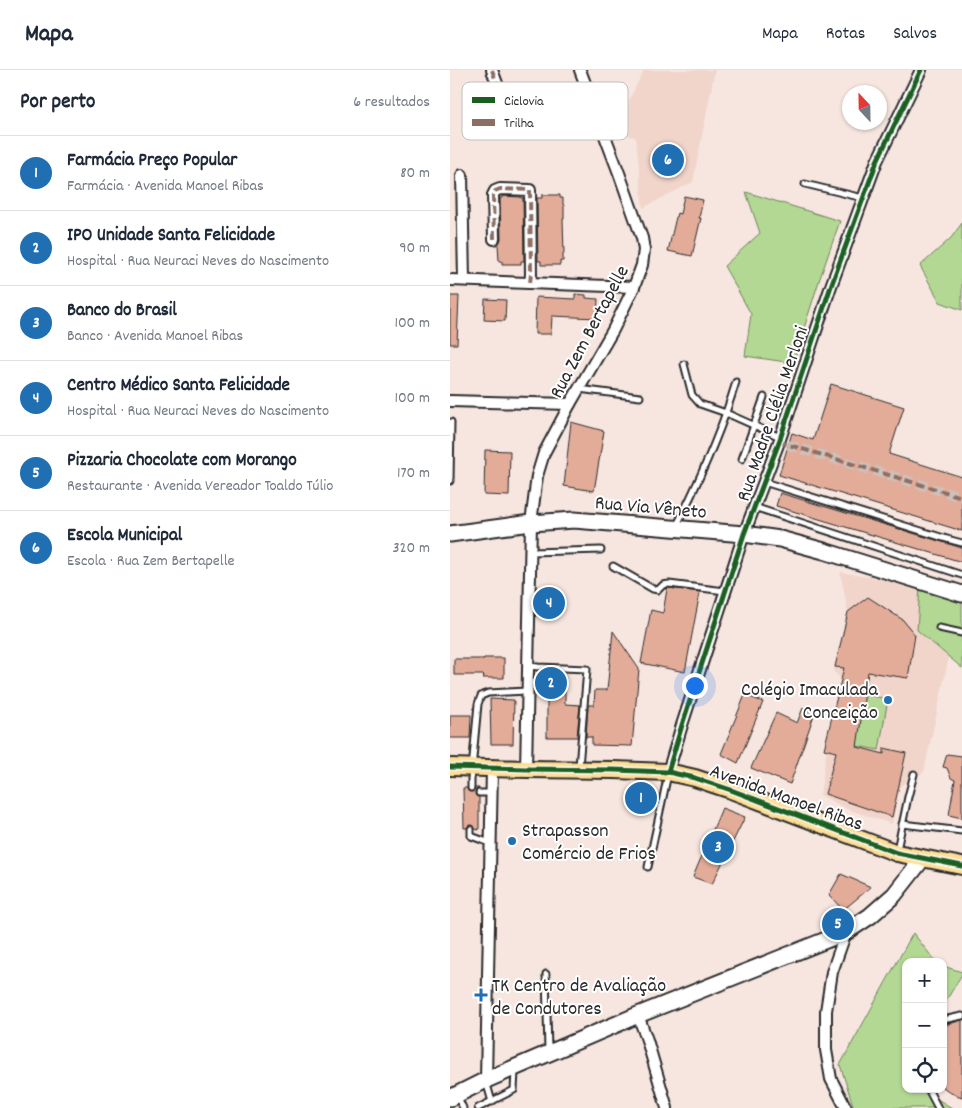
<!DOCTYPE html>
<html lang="pt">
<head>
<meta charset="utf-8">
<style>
  body { margin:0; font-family:Dekko,sans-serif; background:#f6f6f7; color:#1f2937 }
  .controls { position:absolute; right:15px; bottom:15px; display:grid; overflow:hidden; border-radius:10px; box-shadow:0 1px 4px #0004 }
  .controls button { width:45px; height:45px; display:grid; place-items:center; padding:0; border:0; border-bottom:1px solid #e0e1e3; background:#fff; color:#1f2937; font:25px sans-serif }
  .compass { position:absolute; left:392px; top:15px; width:45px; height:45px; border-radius:50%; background:#fff; box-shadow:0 1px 4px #0004; rotate:338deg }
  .you { position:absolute; left:244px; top:615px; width:18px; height:18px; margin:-12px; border:4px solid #fff; border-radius:50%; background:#1a73e8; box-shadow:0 0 0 8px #1a73e833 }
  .badge { display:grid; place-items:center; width:32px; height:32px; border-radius:50%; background:#1f6fb2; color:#fff; font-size:16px; font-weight:700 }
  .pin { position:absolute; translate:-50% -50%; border:2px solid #fff; box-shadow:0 1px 5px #0006 }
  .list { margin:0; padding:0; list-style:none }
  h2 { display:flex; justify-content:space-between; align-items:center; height:65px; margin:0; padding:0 20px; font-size:21px }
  h2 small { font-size:16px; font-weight:400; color:#747a83 }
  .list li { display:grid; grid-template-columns:32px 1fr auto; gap:15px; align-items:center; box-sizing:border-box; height:75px; padding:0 20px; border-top:1px solid #e0e1e3 }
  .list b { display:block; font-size:19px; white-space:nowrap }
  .list p { margin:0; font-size:16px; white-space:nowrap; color:#747a83 }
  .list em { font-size:16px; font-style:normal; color:#747a83 }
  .icon { flex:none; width:28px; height:28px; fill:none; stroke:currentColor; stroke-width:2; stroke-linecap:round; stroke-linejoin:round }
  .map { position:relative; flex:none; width:512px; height:1038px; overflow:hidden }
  header { display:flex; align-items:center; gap:30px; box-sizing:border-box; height:70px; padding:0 25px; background:#fff; border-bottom:1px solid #e0e1e3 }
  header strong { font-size:24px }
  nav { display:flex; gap:28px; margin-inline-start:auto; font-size:18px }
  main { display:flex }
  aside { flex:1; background:#fff }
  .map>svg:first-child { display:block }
</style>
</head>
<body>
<header>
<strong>Mapa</strong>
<nav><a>Mapa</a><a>Rotas</a><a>Salvos</a></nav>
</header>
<main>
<aside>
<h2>Por perto<small>6 resultados</small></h2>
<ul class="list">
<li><span class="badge">1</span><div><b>Farmácia Preço Popular</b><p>Farmácia · Avenida Manoel Ribas</p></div><em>80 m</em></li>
<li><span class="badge">2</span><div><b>IPO Unidade Santa Felicidade</b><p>Hospital · Rua Neuraci Neves do Nascimento</p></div><em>90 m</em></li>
<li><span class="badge">3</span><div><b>Banco do Brasil</b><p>Banco · Avenida Manoel Ribas</p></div><em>100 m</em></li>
<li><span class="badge">4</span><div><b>Centro Médico Santa Felicidade</b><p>Hospital · Rua Neuraci Neves do Nascimento</p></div><em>100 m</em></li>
<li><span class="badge">5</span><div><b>Pizzaria Chocolate com Morango</b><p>Restaurante · Avenida Vereador Toaldo Túlio</p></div><em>170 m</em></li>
<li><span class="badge">6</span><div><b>Escola Municipal</b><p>Escola · Rua Zem Bertapelle</p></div><em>320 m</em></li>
</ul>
</aside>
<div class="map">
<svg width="512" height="1038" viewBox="0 0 512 1038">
  <rect width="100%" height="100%" fill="#f7e6e0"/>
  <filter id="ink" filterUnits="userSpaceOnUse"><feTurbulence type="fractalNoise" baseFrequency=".02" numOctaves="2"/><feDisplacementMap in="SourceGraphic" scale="10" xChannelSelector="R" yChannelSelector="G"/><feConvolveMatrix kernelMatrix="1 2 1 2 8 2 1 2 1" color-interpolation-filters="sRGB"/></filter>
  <g filter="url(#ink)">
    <g fill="#f1d5cb">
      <polygon points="194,0 265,0 243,112 193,138 186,68 164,60"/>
      <polygon points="390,502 470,516 467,560 499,587 474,702 450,716 442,754 399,740 370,725 381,651 391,609 383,601 398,542"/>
    </g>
    <g fill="#b3d893" stroke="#6f825f">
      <polygon points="296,122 390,151 369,211 343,293 295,286 301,244 274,196 310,163"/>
      <polygon points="512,153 512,240 490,232 470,196 501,168"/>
      <polygon points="470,516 512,527 512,598 467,560"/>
      <polygon points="405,623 438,629 429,680 396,674"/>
      <polygon points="463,863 486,892 456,892 456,1019 471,1019 502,1038 404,1038 390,995"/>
      <polygon points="493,896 512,902 512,904 493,936"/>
    </g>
    <g fill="#e3ac99" stroke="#2b2b2b">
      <polygon points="92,125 110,125 110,128 113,128 113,135 114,135 114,149 113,149 114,184 113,184 113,191 110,191 110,195 91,195 91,191 88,191 87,128 92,128"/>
      <polygon points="52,126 71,127 71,128 73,128 74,191 71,191 71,194 52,194 52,191 49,191 48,174 51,169 50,128 52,128"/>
      <polygon points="234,126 253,130 249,148 251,148 242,186 218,181 227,143 230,144"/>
      <polygon points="125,224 136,225 136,228 148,229 147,248 102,246 101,264 85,264 86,227 125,229"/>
      <polygon points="0,226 9,226 7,274 0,274"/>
      <polygon points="35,229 56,230 55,251 34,250"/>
      <polygon points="381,314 454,337 439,384 512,407 512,461 329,405 342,363 363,370"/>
      <polygon points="121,352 154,361 144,421 114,416"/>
      <polygon points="35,380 60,381 59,426 34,425"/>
      <polygon points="330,423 512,478 512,492 326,436"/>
      <polygon points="219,518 250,522 235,602 191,593 201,540 213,543 217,519"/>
      <polygon points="418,527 453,550 465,565 458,608 418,602 407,677 434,684 434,678 456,683 442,747 375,724 386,682 374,679 394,598 385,597 398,542"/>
      <polygon points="163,561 189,599 182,676 142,675 142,667 136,667 138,635 144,635 145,620 157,620"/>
      <polygon points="34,588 54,588 54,608 33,608 34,605 4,605 4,589 34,589"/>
      <polygon points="95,606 115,606 115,634 130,635 127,667 97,667 97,619 95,619"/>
      <polygon points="295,625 313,632 288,693 271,684"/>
      <polygon points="40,629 64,630 63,674 41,674"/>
      <polygon points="353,638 365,642 340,714 301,698 326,643 347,653"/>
      <polygon points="0,645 21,645 20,668 0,668"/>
      <polygon points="497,684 512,686 512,748 499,745 505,710 501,708 497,698 493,697"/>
      <polygon points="13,718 17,718 18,721 21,722 24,721 25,718 29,718 26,720 25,723 26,726 29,727 29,760 25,759 24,756 21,755 18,756 17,758 14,758"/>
      <polygon points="272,738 295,747 262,814 243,807"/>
      <polygon points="391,804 421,817 393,840 379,825"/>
      <polygon points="512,950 512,1027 501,1023 493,1017 493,959 498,954 502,953"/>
    </g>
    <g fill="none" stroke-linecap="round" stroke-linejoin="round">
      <polyline stroke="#cec1bc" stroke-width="10" stroke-dasharray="10 5" stroke-linecap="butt" points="338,375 512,427"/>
      <defs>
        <g id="lane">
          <polyline points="355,114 413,128"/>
          <polyline points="234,294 242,325 250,334 276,343 330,367"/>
          <polyline points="129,319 190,327"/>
          <polyline points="292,389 314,327"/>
          <polyline points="0,411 1,352"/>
          <polyline points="314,412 497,469 512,473"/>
          <polyline points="304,437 512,505"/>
          <path d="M227,455C250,409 271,362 286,312"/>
          <polyline points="81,482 151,480"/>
          <polyline points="163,496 203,519 208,520 213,515 219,514 275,521"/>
          <polyline points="489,558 512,563"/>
          <polyline points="78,596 88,597 137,599 129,697"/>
          <polyline points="21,718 21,710 28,634 31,626 38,623 77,621"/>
          <polyline points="29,723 41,723"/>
          <polyline points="452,754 512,761"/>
          <polyline points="21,759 21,766 40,773"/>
          <polyline points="447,780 458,727 464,704"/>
          <polyline points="198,797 218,704"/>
          <polyline points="96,904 98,981"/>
          <polyline points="493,950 512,946"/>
          <polyline points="36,1011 42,1032"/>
          <polyline points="478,1019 488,1038"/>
          <polyline points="8,1027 13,1038"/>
          <polyline points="28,1038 64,1020 65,1001"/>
        </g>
        <g id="street">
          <polyline points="42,0 65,62"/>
          <polyline points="12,105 14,210"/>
          <polyline points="44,169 43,125 45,121 50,119 80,120 81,204 80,213"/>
          <polyline points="0,210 184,217"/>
          <polyline points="0,331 120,334"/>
          <polyline points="76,699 81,453 87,406 94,383 120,334 163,260 184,217 192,195 194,180 192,168 169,103 130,0"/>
          <polyline points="218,702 232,655 294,464 329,372 381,216 427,91 471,0"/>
          <polyline points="396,862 382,902 376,941 376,980 381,1009 396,1038"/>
          <polyline points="188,945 197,970 217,1038"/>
          <polyline points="36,1010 42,699"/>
        </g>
        <g id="secondary">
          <polyline points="0,464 81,453 124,450 294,464 330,469 374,481 512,524"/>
          <polyline points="0,1028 36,1010 188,945 396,862 420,846 444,825 473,788"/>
        </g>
        <polyline id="primary" points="0,697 76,699 164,700 218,702 245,708 281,720 447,783 512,796"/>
      </defs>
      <use href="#lane" stroke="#2b2b2b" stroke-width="9"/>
      <use href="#street" stroke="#2b2b2b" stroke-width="14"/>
      <use href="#secondary" stroke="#2b2b2b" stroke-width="19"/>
      <use href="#primary" stroke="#2b2b2b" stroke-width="20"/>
      <use href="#lane" stroke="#fff" stroke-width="5"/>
      <use href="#street" stroke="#fff" stroke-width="10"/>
      <use href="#secondary" stroke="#fff" stroke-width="15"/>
      <use href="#primary" stroke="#fedd96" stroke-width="16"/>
      <g stroke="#8d6e63" stroke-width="4" stroke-dasharray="8 4" stroke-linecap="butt">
        <polyline points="42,0 65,62"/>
        <polyline points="44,169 43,125 45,121 50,119 80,120 81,204 80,213"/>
        <polyline points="329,372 512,427"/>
      </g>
      <defs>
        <g id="cycleway">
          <polyline points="0,697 76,699 164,700 218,702 245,708 281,720 447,783 512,796"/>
          <polyline points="218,702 232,655 294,464 329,372 381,216 427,91 471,0"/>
        </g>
      </defs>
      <use href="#cycleway" stroke="#fff" stroke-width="8"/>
      <use href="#cycleway" stroke="#1b5e20" stroke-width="5"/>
    </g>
  </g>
  <g fill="#1f6fb2" stroke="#fff" stroke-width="2">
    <circle cx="438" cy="630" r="5"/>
    <circle cx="62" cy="771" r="5"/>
    <path d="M28.5 917.5h5v5h5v5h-5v5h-5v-5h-5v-5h5z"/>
  </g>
  <g text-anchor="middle" stroke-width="4" stroke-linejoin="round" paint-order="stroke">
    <g font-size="20" fill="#2b2b2b" stroke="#fff">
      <text transform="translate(138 261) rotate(-62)" y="7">Rua Zem Bertapelle</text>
      <text transform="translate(321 343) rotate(-71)" y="7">Rua Madre Clélia Merloni</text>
      <text transform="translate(201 436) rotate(5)" y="7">Rua Via Vêneto</text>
      <text transform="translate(337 726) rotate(20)" y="7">Avenida Manoel Ribas</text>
    </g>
    <g font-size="20" fill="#2b2b2b" stroke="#fff" text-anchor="start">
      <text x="428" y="625" text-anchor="end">Colégio Imaculada<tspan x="428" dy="23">Conceição</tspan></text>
      <text x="72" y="766">Strapasson<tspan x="72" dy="23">Comércio de Frios</tspan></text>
      <text x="42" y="921">TK Centro de Avaliação<tspan x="42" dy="23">de Condutores</tspan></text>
    </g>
  </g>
  <rect x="12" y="12" width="166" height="58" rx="8" fill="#fff" stroke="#bfbfbf" stroke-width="1"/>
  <rect x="22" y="27" width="23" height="6" fill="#1b5e20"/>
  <rect x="22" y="49" width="23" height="7" fill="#8d6e63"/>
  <g font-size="14" fill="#2b2b2b">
    <text x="54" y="35">Ciclovia</text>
    <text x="54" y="57">Trilha</text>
  </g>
</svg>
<div class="controls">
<button>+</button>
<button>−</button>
<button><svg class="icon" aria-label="locate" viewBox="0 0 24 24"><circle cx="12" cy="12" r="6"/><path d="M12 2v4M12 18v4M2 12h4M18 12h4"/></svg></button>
</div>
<svg class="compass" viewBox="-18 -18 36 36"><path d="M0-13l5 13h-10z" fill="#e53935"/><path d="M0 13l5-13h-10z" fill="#747a83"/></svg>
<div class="you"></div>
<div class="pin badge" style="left:191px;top:728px">1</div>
<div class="pin badge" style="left:101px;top:613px">2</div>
<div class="pin badge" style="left:268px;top:777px">3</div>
<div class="pin badge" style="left:99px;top:533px">4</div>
<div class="pin badge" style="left:388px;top:854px">5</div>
<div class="pin badge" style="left:218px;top:90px">6</div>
</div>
</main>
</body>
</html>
